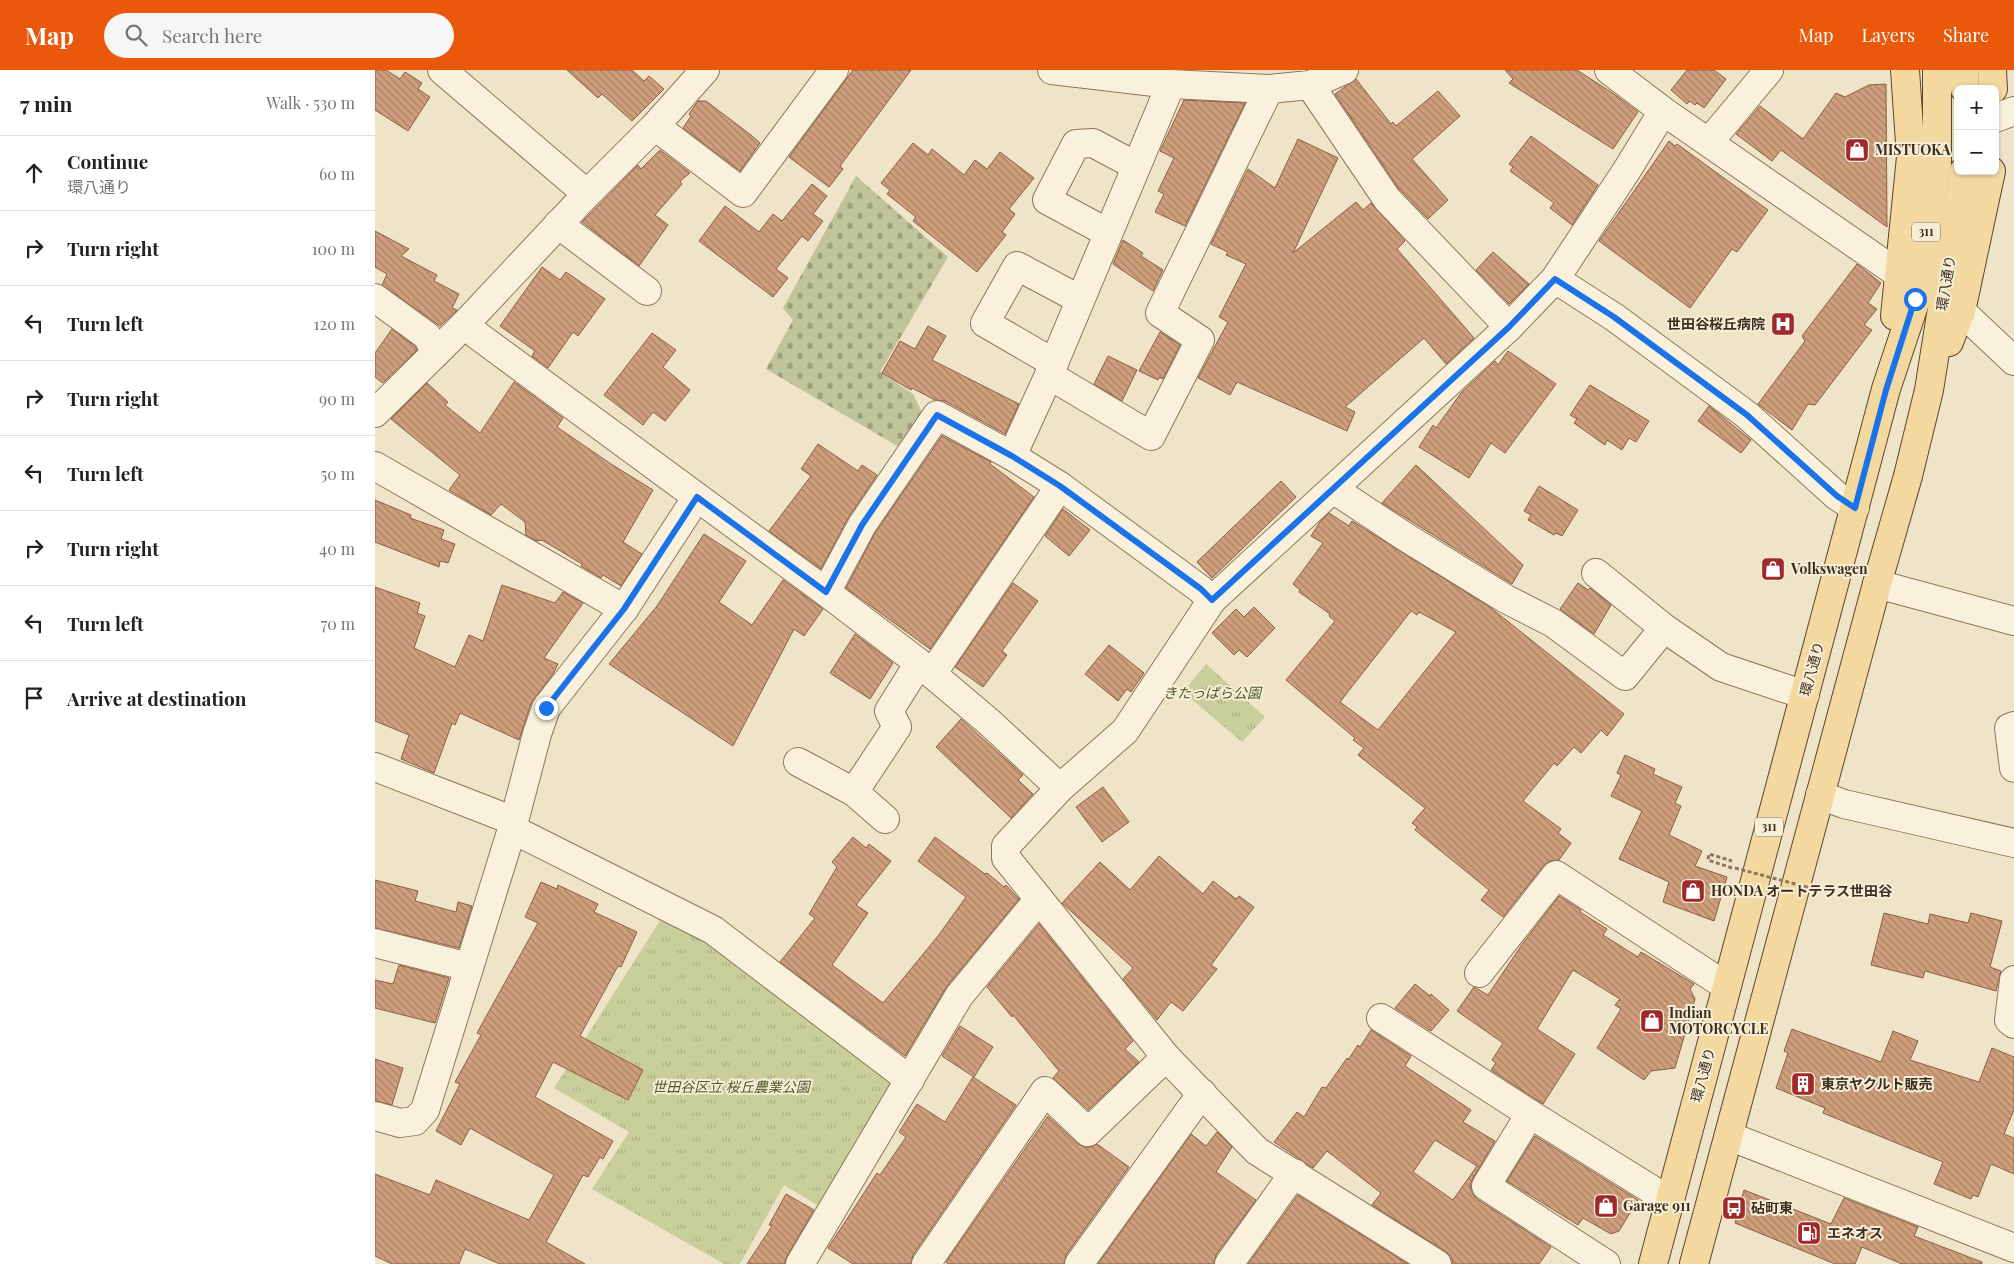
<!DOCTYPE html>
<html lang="en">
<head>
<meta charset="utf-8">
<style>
  body { margin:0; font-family:"Playfair Display","Noto Sans JP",serif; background:#f6f6f6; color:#222 }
  .controls { position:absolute; right:15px; top:15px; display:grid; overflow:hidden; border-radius:8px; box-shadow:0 1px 4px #0004 }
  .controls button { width:45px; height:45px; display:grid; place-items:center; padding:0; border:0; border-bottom:1px solid #e0e0e0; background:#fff; color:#222; font:25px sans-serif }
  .stop { position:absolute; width:15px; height:15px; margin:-11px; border:4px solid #1a73e8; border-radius:50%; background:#fff }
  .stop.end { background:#1a73e8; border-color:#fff; box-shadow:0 1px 5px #0008 }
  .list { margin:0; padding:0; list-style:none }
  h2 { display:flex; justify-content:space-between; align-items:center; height:65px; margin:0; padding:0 20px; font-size:21px }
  h2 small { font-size:16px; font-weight:400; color:#767676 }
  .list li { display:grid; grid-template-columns:32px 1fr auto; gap:15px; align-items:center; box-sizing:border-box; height:75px; padding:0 20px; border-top:1px solid #e0e0e0 }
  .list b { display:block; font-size:19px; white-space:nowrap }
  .list p { margin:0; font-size:16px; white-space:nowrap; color:#767676 }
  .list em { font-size:16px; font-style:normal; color:#767676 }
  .icon { flex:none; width:28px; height:28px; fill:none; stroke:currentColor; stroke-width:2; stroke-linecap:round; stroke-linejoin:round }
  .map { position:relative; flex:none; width:1639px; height:1194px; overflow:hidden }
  header { display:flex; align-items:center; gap:30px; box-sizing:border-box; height:70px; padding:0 25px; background:#ea580c; color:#fff }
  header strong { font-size:24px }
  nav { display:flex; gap:28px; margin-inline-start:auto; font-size:18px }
  .search { width:350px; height:45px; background:#f6f6f6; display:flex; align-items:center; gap:12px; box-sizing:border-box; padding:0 18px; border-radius:28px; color:#767676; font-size:19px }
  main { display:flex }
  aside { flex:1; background:#fff }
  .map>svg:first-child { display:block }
</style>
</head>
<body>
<header>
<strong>Map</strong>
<div class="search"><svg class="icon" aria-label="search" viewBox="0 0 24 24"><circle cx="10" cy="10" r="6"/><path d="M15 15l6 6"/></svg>Search here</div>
<nav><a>Map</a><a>Layers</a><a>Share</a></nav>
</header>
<main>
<aside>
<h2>7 min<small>Walk · 530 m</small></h2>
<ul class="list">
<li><svg class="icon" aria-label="ahead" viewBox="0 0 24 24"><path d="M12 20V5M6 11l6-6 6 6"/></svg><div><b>Continue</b><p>環八通り</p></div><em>60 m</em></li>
<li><svg class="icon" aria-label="right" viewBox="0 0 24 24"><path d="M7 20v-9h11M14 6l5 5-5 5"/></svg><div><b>Turn right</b></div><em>100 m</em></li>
<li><svg class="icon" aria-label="left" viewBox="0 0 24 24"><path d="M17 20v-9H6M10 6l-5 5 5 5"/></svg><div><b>Turn left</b></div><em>120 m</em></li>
<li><svg class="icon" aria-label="right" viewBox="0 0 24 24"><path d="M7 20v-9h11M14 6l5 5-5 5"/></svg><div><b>Turn right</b></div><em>90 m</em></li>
<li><svg class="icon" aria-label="left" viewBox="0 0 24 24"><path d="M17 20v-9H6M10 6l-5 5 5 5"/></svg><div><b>Turn left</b></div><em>50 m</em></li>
<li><svg class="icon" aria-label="right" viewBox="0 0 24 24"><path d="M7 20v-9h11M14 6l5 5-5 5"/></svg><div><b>Turn right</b></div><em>40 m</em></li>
<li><svg class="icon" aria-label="left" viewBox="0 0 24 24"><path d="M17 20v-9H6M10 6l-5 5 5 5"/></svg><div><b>Turn left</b></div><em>70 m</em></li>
<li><svg class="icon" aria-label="arrive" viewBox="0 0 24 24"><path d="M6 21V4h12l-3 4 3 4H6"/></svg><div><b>Arrive at destination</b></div></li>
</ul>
</aside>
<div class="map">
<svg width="1639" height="1194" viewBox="0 0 1639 1194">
  <defs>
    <pattern id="cemetery-stones" width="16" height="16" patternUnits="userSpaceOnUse" patternTransform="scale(1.25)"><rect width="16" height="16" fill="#bfc49a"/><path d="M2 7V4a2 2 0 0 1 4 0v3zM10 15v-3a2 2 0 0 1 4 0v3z" fill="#9ca07d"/></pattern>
    <pattern id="park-tufts" width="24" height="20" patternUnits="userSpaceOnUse" patternTransform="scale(1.25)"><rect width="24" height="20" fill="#c9cf9b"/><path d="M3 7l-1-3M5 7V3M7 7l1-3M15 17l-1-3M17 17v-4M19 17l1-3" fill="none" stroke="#aeb285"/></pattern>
    <pattern id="building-back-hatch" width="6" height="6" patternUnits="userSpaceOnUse" patternTransform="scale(1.25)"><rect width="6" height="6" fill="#cf9f7d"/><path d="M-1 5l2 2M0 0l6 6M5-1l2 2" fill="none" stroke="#a98266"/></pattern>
  </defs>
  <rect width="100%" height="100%" fill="#f0e4c8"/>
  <polygon fill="url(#cemetery-stones)" points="481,106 573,187 505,302 538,324 550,348 529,380 391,299 418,250 408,238"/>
  <g fill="url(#park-tufts)">
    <polygon points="831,594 890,647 867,672 808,622"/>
    <polygon points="291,841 528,1011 452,1141 409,1115 365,1194 349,1194 217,1119 254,1062 179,1018"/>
  </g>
  <g fill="url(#building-back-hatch)" stroke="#8d5f41" fill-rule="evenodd">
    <polygon points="0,0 11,0 25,9 30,2 47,13 43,19 55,27 33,61 0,40"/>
    <polygon points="192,0 257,0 269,11 274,6 289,19 257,51 227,24 223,28"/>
    <polygon points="478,0 536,0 465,96 468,99 454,117 414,87"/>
    <polygon points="1130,0 1202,0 1239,24 1263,42 1238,79 1134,13 1138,9"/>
    <polygon points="1312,0 1339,0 1351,9 1329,38 1322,33 1320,35 1315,31 1312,34 1296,20"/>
    <polygon points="981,9 1016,54 1018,52 1021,56 1063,21 1085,46 1037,89 1073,130 1053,149 1024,119 960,24"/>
    <polygon points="1511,14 1512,157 1406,80 1397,91 1361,64 1385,36 1428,69 1461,23 1470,27 1494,15"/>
    <polygon points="809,30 870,33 810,156 780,142 789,124 783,121 799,88 785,81"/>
    <polygon points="323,31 331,31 376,65 385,73 365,101 308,58 316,46 314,44"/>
    <polygon points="1156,66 1223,115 1197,155 1175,138 1179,133 1135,101 1138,97 1134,94"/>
    <polygon points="923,69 963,88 918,183 981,132 988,140 996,133 1030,171 1022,179 1099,268 1071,294 1049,268 970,337 980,342 972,361 862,312 855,325 823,308 853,252 844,247 871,194 851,185 853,182 836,174 873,99 900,118"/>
    <polygon points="1294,71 1300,76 1302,74 1393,140 1362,182 1357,179 1315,238 1224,171"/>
    <polygon points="538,73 553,85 557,79 589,105 600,90 612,99 625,82 659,108 634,139 640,144 627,162 631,165 602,202 538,151 541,147 512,124 515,120 506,113"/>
    <polygon points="285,80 315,103 305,111 307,114 280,145 293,155 264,196 207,152 263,95 266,99"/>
    <polygon points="437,114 452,126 438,144 448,151 433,171 427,166 401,199 413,208 398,227 324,171 350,136 384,162 398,144 407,151"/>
    <polygon points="0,161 34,179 26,186 62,205 59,211 84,224 77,238 82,240 65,256 7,215 12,204 0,197"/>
    <polygon points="748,170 768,183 766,186 788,200 778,221 738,194"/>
    <polygon points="1118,182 1154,214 1134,234 1101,200"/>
    <polygon points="1482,194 1506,213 1493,233 1502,239 1489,255 1497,260 1440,335 1433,334 1417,360 1383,334 1430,271 1427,266"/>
    <polygon points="167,197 185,210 191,202 230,229 203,266 198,262 173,298 157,286 160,281 125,256"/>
    <polygon points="553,256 571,266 557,290 644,334 630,364 570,331 560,330 537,318 536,320 507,303 525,271 540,279"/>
    <polygon points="17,259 40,276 42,280 8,313 0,307 0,283"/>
    <polygon points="785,262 805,275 788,309 784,307 783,310 764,301"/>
    <polygon points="277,263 301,280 288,297 315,320 290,351 278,342 268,355 229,325"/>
    <polygon points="1133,281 1181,314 1130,383 1116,373 1094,408 1044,377 1058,355 1061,358 1086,323 1120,291 1123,295"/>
    <polygon points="733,286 762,300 747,331 719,314"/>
    <polygon points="139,312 188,348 182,357 236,394 278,420 248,472 267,484 246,516 228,505 226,508 206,496 207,494 167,470 162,471 151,465 150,452 126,434 116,445 79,423 74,420 85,405 16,349 52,313 73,332 70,335 105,363"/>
    <polygon points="1215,315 1274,351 1261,372 1254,368 1247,380 1232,370 1230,375 1199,353 1202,349 1195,345"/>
    <polygon points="1334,336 1376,370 1366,383 1323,351"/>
    <polygon points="567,366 616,392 615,394 659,427 555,579 471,518 500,463"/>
    <polygon points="443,374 483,401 487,395 502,405 473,448 446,499 394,461 436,406 426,399"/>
    <polygon points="1041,395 1148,495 1137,514 1007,433"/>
    <polygon points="906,411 921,427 837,508 822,492"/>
    <polygon points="1164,416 1203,440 1187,466 1181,463 1179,465 1153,450 1156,445 1149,441"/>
    <polygon points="0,430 36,445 35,448 69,460 66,469 80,474 73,493 65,491 64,497 0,472"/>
    <polygon points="688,439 715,460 694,486 670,466"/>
    <path d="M954,443L974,456L977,451L1116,538L1249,644L1232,666L1226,660L1206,683L1199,677L1182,696L1179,693L1148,731L1186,759L1183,763L1196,773L1184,790L1175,791L1169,795L1128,847L1106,830L1114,820L1040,760L1042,757L1037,753L1050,738L983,685L989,678L978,670L980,668L911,610L960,551L954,546L955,544L924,522L925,520L918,514L948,473L936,466L945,452ZM1036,541L1042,545L1044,542L1081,562L1003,660L965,632Z"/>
    <polygon points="329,464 371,491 344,532 377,555 408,510 448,539 429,566 419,559 358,676 234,594 282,536"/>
    <polygon points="638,513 663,531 627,581 632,585 608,617 580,597"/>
    <polygon points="1203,513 1213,520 1215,518 1236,535 1219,564 1185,539"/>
    <polygon points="127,515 180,533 188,522 208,533 169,588 183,594 178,604 156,633 144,670 85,643 80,655 77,653 59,703 26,689 34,665 0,651 0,517 45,533 42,543 50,546 39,578 80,597 94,565 108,571"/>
    <polygon points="879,537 900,558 872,587 864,580 859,585 837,563 861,539 869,547"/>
    <polygon points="480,564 518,593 495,629 455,603"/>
    <polygon points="734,575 769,603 756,622 752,619 743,631 710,604"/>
    <polygon points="586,649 648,705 643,710 658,724 636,748 561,677"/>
    <polygon points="1250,685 1280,699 1278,704 1307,717 1300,733 1306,736 1294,765 1327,781 1320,796 1352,807 1339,851 1288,832 1294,812 1244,789 1267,741 1236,726 1246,705 1242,703"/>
    <polygon points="728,717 754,752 727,772 701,737"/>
    <polygon points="478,767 491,778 494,774 516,791 481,835 493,843 457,895 508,933 563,866 591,827 543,791 560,767 610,804 612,803 629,817 631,815 644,829 572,916 530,986 405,892 440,848 434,844 462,797 457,792"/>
    <polygon points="784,786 828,824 838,811 861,829 864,826 879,837 836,895 842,899 808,941 796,932 782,950 748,909 758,898 687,833 725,792 755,820"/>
    <polygon points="0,810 43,821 40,831 81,842 83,832 97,836 84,878 0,858"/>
    <polygon points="166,812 182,819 183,815 223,834 219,842 262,862 246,897 243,896 205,966 268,1000 253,1030 178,992 160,1027 238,1071 228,1089 225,1087 213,1107 208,1105 171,1172 210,1194 125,1194 90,1179 84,1194 17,1194 0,1186 0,1104 55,1125 61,1110 154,1150 179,1105 95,1058 86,1075 61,1061 85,1014 80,1012 106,965 102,963 163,853 150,847"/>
    <polygon points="1184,826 1206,840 1205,842 1232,859 1228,865 1263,887 1266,882 1319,914 1315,919 1320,929 1300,998 1276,1001 1269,1010 1222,978 1246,939 1240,935 1245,929 1198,900 1162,959 1200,984 1168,1034 1116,1000 1121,993 1117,990 1128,973 1082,941 1099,917 1113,925 1148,873"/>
    <polygon points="1509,843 1553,854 1555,844 1593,853 1596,843 1627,851 1615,897 1626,901 1621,921 1550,901 1548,908 1496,895"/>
    <polygon points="664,854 758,971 750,979 764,992 713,1040 678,1008 684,1001 638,945 637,947 612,917"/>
    <polygon points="24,895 74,908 60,953 0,938 0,910 18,914"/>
    <polygon points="1040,914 1055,926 1056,924 1074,940 1056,961 1020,938"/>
    <polygon points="585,956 618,977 599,1007 567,986"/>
    <polygon points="1417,959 1506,992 1518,961 1543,971 1535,990 1604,1012 1617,978 1639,987 1639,1040 1629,1064 1639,1068 1639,1104 1616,1094 1603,1127 1598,1125 1596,1129 1559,1114 1568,1092 1448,1043 1450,1038 1401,1018 1413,983 1409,981"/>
    <path d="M996,960L1036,986L1030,996L1096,1040L1088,1052L1120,1071L1098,1108L1095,1115L1097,1123L1102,1129L1176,1177L1164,1194H1078L1076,1186L1070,1181L997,1135L1006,1123L952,1081L938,1098L899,1072L922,1042L929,1047L947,1017L951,1018L972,988L973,990L983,975L985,977ZM1060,1070L1102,1096L1078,1130L1038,1102Z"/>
    <polygon points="0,989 28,998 17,1035 0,1031"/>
    <polygon points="598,1007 641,1035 538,1185 536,1194 478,1194 453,1178 502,1103 505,1105 531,1067 524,1062 542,1034 570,1052"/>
    <polygon points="673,1046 703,1074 710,1077 716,1077 722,1074 754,1097 691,1185 689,1194 573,1194 571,1192"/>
    <polygon points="842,1062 857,1077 841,1102 881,1130 841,1185 839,1194 723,1194 816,1064 831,1076"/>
    <polygon points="1160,1066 1263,1130 1244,1161 1236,1164 1208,1148 1203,1155 1132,1111"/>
    <polygon points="1369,1120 1456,1154 1469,1128 1543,1157 1539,1166 1607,1192 1607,1194 1527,1194 1487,1177 1480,1194 1460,1194 1360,1153"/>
    <polygon points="411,1124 439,1140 412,1186 409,1194 372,1194 397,1156 394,1155"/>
    <polygon points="923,1125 1033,1194 873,1194"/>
  </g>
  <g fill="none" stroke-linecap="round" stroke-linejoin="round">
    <defs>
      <g id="minor">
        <polyline points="67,0 212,124"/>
        <polyline points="677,0 796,14 894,19 935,15 969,0"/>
        <polyline points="1234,0 1288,41 1525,205"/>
        <polyline points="935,15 1012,129 1134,257"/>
        <polyline points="1620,48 1639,41"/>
        <polyline points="280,56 368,123 459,0"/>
        <polyline points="1334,72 1394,0"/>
        <polyline points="183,154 272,221"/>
        <polyline points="733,163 672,130 701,74 718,73 761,96"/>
        <polyline points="1180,209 1239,247 1372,345 1462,426 1480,438"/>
        <polyline points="0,228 52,266 61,283"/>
        <polyline points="1586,241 1639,291"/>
        <polyline points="90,254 102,265 451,522 544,593 614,652 685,718"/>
        <polyline points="679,293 610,253 642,196 704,229"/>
        <polyline points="674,305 776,366 825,270 785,243 894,19"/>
        <polyline points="0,343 90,254 212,124 280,56 330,0"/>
        <polyline points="637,386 674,305 796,14"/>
        <polyline points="0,396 249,539"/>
        <polyline points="958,419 1029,466 1131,529 1178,553 1250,606 1289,558"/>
        <polyline points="1221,503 1289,558 1346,597 1430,625"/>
        <polyline points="1502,514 1639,551"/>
        <polyline points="451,522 487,455 562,345 637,386 685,416 825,519 837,530"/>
        <polyline points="557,604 685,416"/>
        <polyline points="1639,656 1634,658 1639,698"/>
        <polyline points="423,692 479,722 510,749"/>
        <polyline points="0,697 139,751"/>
        <polyline points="479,722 522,657 514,641 544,593"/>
        <polyline points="1445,725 1469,734 1639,773"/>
        <polyline points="137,759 338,860 535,1010"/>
        <polyline points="0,873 94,897"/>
        <polyline points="1104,903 1181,805 1351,916"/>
        <polyline points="1639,910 1634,950 1639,954"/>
        <polyline points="1006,948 1155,1044 1295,1131"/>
        <polyline points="1155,1044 1111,1116 1231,1194"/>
        <polyline points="0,1046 25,1053 40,1051 50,1040 137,759 162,664 171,638 249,539 322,427"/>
        <polyline points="1354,1066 1639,1178"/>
        <polyline points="425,1194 584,926 664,829"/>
        <polyline points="551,1194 670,1021 713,1062 791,987"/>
        <polyline points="704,1194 827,1023"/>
        <polyline points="854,1194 919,1103"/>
        <polyline points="1062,1194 882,1081 791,987 631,788 631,776 685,718 750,661 837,530 1134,257 1180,209 1252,100 1288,41"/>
      </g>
      <g id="major">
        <polyline points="1589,0 1590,19"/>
        <polyline points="1617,0 1618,19"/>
        <polyline points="1520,246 1536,87 1530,0"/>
        <polyline points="1574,272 1586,241 1616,101"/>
        <polyline points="1278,1194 1511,319 1541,229 1562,94 1562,0"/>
        <polyline points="1319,1194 1502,514 1533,406 1554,320 1589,101"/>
      </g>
    </defs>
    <use href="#minor" stroke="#8d765c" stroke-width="30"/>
    <use href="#major" stroke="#5b4430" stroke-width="30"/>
    <polyline stroke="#8d765c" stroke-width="3" stroke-dasharray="4 2.5" stroke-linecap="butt" points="1357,798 1333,790 1334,784 1357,791"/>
    <use href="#minor" stroke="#faf1dc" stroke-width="28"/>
    <use href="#major" stroke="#f3d9a0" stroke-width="28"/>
    <polyline stroke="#8d765c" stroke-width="3" stroke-dasharray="4 2.5" stroke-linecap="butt" points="1360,798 1443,820"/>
  </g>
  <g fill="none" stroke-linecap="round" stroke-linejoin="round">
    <polyline stroke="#1a73e8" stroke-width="6" points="171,638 249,539 322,427 451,522 487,455 562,345 637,386 685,416 826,519 837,530 1134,257 1180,209 1239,247 1372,345 1462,426 1480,438 1511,320 1540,229"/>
  </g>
  <defs>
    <symbol id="shop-square" viewBox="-11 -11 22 22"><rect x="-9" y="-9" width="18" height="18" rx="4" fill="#9e2a2b" stroke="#f7eed8"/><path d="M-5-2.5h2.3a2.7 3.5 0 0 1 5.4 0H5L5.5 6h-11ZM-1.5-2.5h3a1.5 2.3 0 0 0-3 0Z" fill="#fff"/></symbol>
    <symbol id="hospital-square" viewBox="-11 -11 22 22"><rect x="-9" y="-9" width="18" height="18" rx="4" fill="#9e2a2b" stroke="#f7eed8"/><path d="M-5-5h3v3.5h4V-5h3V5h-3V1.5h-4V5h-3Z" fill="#fff"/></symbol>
    <symbol id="building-square" viewBox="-11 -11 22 22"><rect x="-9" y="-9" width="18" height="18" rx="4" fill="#9e2a2b" stroke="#f7eed8"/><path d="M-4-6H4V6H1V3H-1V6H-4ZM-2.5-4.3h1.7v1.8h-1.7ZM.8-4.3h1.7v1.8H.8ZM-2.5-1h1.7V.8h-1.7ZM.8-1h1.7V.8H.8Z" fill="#fff"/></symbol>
    <symbol id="bus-square" viewBox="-11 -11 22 22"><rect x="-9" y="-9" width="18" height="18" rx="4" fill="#9e2a2b" stroke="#f7eed8"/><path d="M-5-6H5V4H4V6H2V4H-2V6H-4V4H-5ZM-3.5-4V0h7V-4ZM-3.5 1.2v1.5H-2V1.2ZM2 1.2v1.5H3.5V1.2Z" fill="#fff"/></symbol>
    <symbol id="fuel-square" viewBox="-11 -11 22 22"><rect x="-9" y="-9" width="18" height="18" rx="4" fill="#9e2a2b" stroke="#f7eed8"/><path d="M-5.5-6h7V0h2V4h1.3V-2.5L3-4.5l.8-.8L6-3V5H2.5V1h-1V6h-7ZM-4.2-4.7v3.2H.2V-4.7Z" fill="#fff"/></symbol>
  </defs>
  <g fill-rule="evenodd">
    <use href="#shop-square" x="1468" y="66" width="28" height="28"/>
    <use href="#hospital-square" x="1394" y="240" width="28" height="28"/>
    <use href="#shop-square" x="1384" y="485" width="28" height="28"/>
    <use href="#shop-square" x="1304" y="807" width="28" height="28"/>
    <use href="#shop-square" x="1263" y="937" width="28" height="28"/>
    <use href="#building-square" x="1414" y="1000" width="28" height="28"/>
    <use href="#shop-square" x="1217" y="1122" width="28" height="28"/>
    <use href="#bus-square" x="1345" y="1124" width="28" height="28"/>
    <use href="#fuel-square" x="1420" y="1149" width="28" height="28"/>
  </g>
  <g text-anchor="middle" stroke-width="4" stroke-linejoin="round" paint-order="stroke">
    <g fill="#f7eed8" stroke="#756857" stroke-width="1">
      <rect x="1537" y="152.5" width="28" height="19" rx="4"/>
      <rect x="1380" y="747.5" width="28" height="19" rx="4"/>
    </g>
    <g font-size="12" font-weight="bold" fill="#3d2e20">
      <text x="1551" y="166">311</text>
      <text x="1394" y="761">311</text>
    </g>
    <g font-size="14" font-weight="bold" fill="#3d2e20" stroke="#f7eed8" text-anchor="start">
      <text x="1500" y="85">MISTUOKA</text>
      <text x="1390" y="259" text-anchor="end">世田谷桜丘病院</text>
      <text x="1416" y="504">Volkswagen</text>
      <text x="1336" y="826">HONDA オートテラス世田谷</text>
      <text x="1294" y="948">Indian<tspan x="1294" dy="16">MOTORCYCLE</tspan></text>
      <text x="1446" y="1019">東京ヤクルト販売</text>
      <text x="1248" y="1141">Garage 911</text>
      <text x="1376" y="1143">砧町東</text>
      <text x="1452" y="1168">エネオス</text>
    </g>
    <g font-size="14" fill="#3d2e20" stroke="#f7eed8">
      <text transform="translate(1571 213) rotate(-81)" y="5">環八通り</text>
      <text transform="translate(1437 599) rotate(-75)" y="5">環八通り</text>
      <text transform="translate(1328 1005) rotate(-75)" y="5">環八通り</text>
    </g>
    <g font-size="14" font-style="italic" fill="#4d5a26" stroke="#f7eed8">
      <text x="837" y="628">きたっぱら公園</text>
      <text x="356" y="1022">世田谷区立 桜丘農業公園</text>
    </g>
  </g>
</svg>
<div class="controls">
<button>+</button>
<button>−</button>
</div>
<div class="stop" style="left:1540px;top:229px"></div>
<div class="stop end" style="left:171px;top:638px"></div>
</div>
</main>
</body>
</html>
